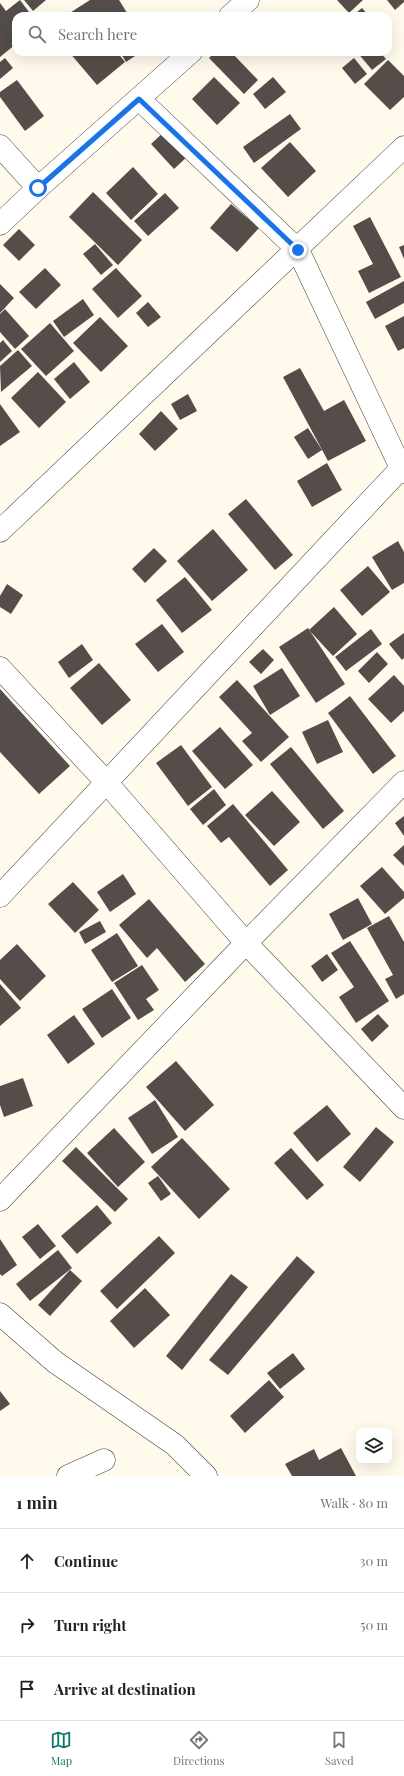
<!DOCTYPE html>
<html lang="en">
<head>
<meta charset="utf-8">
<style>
  body { margin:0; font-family:"Playfair Display",serif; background:#f2f2f2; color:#222 }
  .controls { position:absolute; right:12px; bottom:12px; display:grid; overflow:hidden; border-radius:8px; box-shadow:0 4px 16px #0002 }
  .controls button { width:36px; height:36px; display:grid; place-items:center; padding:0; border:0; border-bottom:1px solid #e0e0e0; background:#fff; color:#222; font:20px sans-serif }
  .stop { position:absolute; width:12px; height:12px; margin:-9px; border:3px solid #1a73e8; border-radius:50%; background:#fff }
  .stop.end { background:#1a73e8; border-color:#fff; box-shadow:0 1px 4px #0008 }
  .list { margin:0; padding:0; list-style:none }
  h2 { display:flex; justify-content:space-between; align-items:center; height:52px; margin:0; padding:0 16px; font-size:17px }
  h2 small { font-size:13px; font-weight:400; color:#767676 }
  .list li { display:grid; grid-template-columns:26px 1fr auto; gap:12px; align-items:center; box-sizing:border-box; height:64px; padding:0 16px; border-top:1px solid #e0e0e0 }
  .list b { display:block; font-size:15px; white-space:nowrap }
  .list em { font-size:13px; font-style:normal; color:#767676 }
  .icon { flex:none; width:22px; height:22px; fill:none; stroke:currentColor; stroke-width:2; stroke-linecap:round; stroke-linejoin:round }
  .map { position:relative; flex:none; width:404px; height:1476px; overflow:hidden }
  .search { position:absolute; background:#fff; box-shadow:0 4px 16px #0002; left:12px; right:12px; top:12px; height:44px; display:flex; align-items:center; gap:10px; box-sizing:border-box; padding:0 14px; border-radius:12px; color:#767676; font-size:15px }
  .sheet { height:244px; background:#fff }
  nav { display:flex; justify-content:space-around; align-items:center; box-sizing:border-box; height:56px; border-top:1px solid #e0e0e0; background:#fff; font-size:11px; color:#767676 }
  nav a { display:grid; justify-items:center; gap:2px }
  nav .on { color:#0f766e }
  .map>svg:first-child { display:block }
</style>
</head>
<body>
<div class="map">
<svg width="404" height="1476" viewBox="0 0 404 1476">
  <rect width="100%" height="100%" fill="#fffaec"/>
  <g fill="#554d49">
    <polygon points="20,0 32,16 16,16 16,44 0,57 0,3 6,11"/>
    <polygon points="24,0 46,0 33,11"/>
    <polygon points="90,0 119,0 129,16 65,16"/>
    <polygon points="337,0 363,0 349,13"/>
    <polygon points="387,0 404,0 404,2 395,10"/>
    <polygon points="362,8 369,16 352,16"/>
    <polygon points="69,52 117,52 125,62 97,85"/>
    <polygon points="120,52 141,52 126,62"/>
    <polygon points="215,52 231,52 258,80 244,94 209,58"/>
    <polygon points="357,52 380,52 386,59 372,70"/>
    <polygon points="5,58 13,68 0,79 0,62"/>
    <polygon points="354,58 367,74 355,84 342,68"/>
    <polygon points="388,60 404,76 404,97 390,110 364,84"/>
    <polygon points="214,77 240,103 217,125 192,99"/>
    <polygon points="273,77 286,92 265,109 253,94"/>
    <polygon points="17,80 44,116 25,131 0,97 0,92"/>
    <polygon points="290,114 301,129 254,163 243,147"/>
    <polygon points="166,130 189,155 174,169 151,144"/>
    <polygon points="290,142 316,171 288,197 261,168"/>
    <polygon points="133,167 158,194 131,220 106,193"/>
    <polygon points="93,192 142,240 118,265 69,217"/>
    <polygon points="165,193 179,208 148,236 134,221"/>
    <polygon points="231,204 259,228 237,252 210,228"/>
    <polygon points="370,217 401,277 369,293 358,271 373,264 353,226"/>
    <polygon points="19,229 35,245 19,261 3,245"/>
    <polygon points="95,244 113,265 101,275 83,254"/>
    <polygon points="404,245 404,259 399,247"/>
    <polygon points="45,268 61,285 36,309 19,292"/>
    <polygon points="116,268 142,296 118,318 92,289"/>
    <polygon points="404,281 404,303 375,319 366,302"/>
    <polygon points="0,284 14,298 0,313"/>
    <polygon points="83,299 94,315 64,337 53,321"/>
    <polygon points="148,302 161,317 148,327 136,313"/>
    <polygon points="5,309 29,336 15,349 0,332 0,314"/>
    <polygon points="404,316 404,348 398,351 385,326"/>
    <polygon points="100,317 128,346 101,372 73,343"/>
    <polygon points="50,323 74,351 46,376 21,349"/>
    <polygon points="3,340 12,351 0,362 0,343"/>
    <polygon points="18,350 32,366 1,392 0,366"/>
    <polygon points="74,362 90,382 70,399 54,379"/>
    <polygon points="300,368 324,411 344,400 366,441 328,461 283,377"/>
    <polygon points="38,372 66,402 39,428 11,398"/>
    <polygon points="188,394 197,411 180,420 171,404"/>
    <polygon points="0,404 20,432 0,446"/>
    <polygon points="161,411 178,429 155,451 139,434"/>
    <polygon points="308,428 322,450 308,459 294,437"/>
    <polygon points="327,463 342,490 312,507 297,481"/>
    <polygon points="246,499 293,555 275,570 228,514"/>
    <polygon points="213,529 248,570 212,601 177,561"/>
    <polygon points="398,541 404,552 404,583 392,590 372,557"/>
    <polygon points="154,548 167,561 145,583 132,569"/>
    <polygon points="368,566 390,592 362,616 340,590"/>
    <polygon points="185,577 212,610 182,633 156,600"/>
    <polygon points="7,584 23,595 11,614 0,607 0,596"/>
    <polygon points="334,607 357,634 333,656 309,630"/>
    <polygon points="162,624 184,652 158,672 135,644"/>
    <polygon points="308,628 345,684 316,703 279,647"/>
    <polygon points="371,629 382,644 346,671 335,657"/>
    <polygon points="404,633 404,658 402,660 389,644"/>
    <polygon points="82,644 93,660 69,678 58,662"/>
    <polygon points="263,649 274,660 261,674 249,662"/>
    <polygon points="377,652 388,664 369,683 358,671"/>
    <polygon points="99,663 131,700 102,725 70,688"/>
    <polygon points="282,668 300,696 270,715 253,686"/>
    <polygon points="394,675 404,686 404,711 391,723 368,699"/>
    <polygon points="237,680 289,737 261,762 242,741 252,733 219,697"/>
    <polygon points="0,689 70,766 39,794 0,752"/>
    <polygon points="350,696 396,756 373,774 328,713"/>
    <polygon points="328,720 343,752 317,764 302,732"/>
    <polygon points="220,727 253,765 225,789 192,751"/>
    <polygon points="181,745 212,787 188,806 156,763"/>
    <polygon points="291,747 344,811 323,829 270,764"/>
    <polygon points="214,789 226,805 203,825 190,809"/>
    <polygon points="272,791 300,822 274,846 245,815"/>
    <polygon points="233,804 288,870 270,886 229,837 221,843 207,826"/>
    <polygon points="404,816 404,836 395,823"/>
    <polygon points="404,845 404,866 393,855"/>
    <polygon points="382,867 404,892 404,898 385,914 360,886"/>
    <polygon points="123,874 136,894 110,912 97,892"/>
    <polygon points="73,882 99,910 75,933 48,904"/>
    <polygon points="358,898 372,924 343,940 329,914"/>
    <polygon points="149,899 205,964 185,982 157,948 147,958 119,925"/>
    <polygon points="389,916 404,942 404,994 396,999 385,979 393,975 367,928"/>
    <polygon points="100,921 106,932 85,944 79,932"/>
    <polygon points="117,933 138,966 112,982 91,950"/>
    <polygon points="350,941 389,1001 356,1023 339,997 354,987 331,953"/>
    <polygon points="17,944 46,976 20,1001 0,979 0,960"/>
    <polygon points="327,954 338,970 322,982 311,966"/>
    <polygon points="142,965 159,990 146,999 154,1010 138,1020 114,983"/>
    <polygon points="0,984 21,1008 0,1026"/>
    <polygon points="112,989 131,1018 102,1038 82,1009"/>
    <polygon points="378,1014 389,1026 372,1042 361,1029"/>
    <polygon points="74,1015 95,1044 68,1064 47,1035"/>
    <polygon points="176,1061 214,1105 185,1131 146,1087"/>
    <polygon points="23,1078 33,1106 4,1117 0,1105 0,1086"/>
    <polygon points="155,1100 178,1137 152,1154 128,1118"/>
    <polygon points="327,1105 351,1134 317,1162 293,1133"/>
    <polygon points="376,1127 394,1142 360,1182 343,1167"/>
    <polygon points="114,1128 145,1162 118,1187 87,1153"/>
    <polygon points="182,1138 230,1189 199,1219 151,1167"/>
    <polygon points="76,1147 128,1199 115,1212 62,1161"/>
    <polygon points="291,1148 324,1185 307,1200 274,1163"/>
    <polygon points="158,1176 171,1194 161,1201 148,1183"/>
    <polygon points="97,1205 112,1223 77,1254 61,1236"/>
    <polygon points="38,1224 56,1246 40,1259 22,1237"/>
    <polygon points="159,1236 175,1253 117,1309 100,1291"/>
    <polygon points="0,1239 17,1265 2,1276 0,1274"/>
    <polygon points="58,1250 72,1268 30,1301 16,1284"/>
    <polygon points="297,1256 315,1272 228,1375 209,1360"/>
    <polygon points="70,1270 82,1281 50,1316 38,1305"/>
    <polygon points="231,1274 248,1287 182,1370 166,1356"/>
    <polygon points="145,1288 170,1315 134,1348 110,1321"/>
    <polygon points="293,1353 305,1369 280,1389 267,1373"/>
    <polygon points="269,1380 284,1397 245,1433 230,1416"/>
    <polygon points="0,1391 10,1404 0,1411"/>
    <polygon points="341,1448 356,1476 292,1476 285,1464 314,1449 319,1460"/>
  </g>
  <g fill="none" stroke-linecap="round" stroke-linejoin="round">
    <defs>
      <g id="street">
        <polyline points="230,16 248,0"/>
        <polyline points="139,99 298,250 401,468 404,472"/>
        <polyline points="0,146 38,188"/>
        <polyline points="0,224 38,188 191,52"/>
        <polyline points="0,531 404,147"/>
        <polyline points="0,668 107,783 246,943 404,1108"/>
        <polyline points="0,896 404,465"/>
        <polyline points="0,1200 246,943 404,782"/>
        <polyline points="0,1314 55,1362 175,1445 206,1476"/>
        <polyline points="68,1476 104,1460"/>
      </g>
    </defs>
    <use href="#street" stroke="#404040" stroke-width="23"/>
    <use href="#street" stroke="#fff" stroke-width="22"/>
  </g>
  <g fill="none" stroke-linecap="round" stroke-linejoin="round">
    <polyline stroke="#1a73e8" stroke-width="5" points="38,188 139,99 298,250"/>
  </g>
</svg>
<div class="controls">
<button><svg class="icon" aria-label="layers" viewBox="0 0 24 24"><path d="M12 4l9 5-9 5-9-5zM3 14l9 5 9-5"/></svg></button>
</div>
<div class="stop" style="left:38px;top:188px"></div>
<div class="stop end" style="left:298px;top:250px"></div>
<div class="search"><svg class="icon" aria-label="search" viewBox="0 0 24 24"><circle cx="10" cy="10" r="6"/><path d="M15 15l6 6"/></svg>Search here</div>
</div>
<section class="sheet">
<h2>1 min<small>Walk · 80 m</small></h2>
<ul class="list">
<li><svg class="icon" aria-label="ahead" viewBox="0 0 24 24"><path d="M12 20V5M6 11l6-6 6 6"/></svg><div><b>Continue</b></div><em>30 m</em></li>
<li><svg class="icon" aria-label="right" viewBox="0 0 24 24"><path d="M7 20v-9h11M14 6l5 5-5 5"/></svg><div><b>Turn right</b></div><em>50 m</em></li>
<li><svg class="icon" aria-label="arrive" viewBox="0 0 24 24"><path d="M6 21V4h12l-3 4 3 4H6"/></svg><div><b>Arrive at destination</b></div></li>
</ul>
</section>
<nav>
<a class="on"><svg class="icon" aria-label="map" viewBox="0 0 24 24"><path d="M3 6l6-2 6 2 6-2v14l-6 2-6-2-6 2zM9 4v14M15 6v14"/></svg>Map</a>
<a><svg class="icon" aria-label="directions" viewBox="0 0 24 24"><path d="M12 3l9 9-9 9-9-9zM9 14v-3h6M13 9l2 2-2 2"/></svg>Directions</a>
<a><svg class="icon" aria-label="saved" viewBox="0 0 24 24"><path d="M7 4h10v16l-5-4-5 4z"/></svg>Saved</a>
</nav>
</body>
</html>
